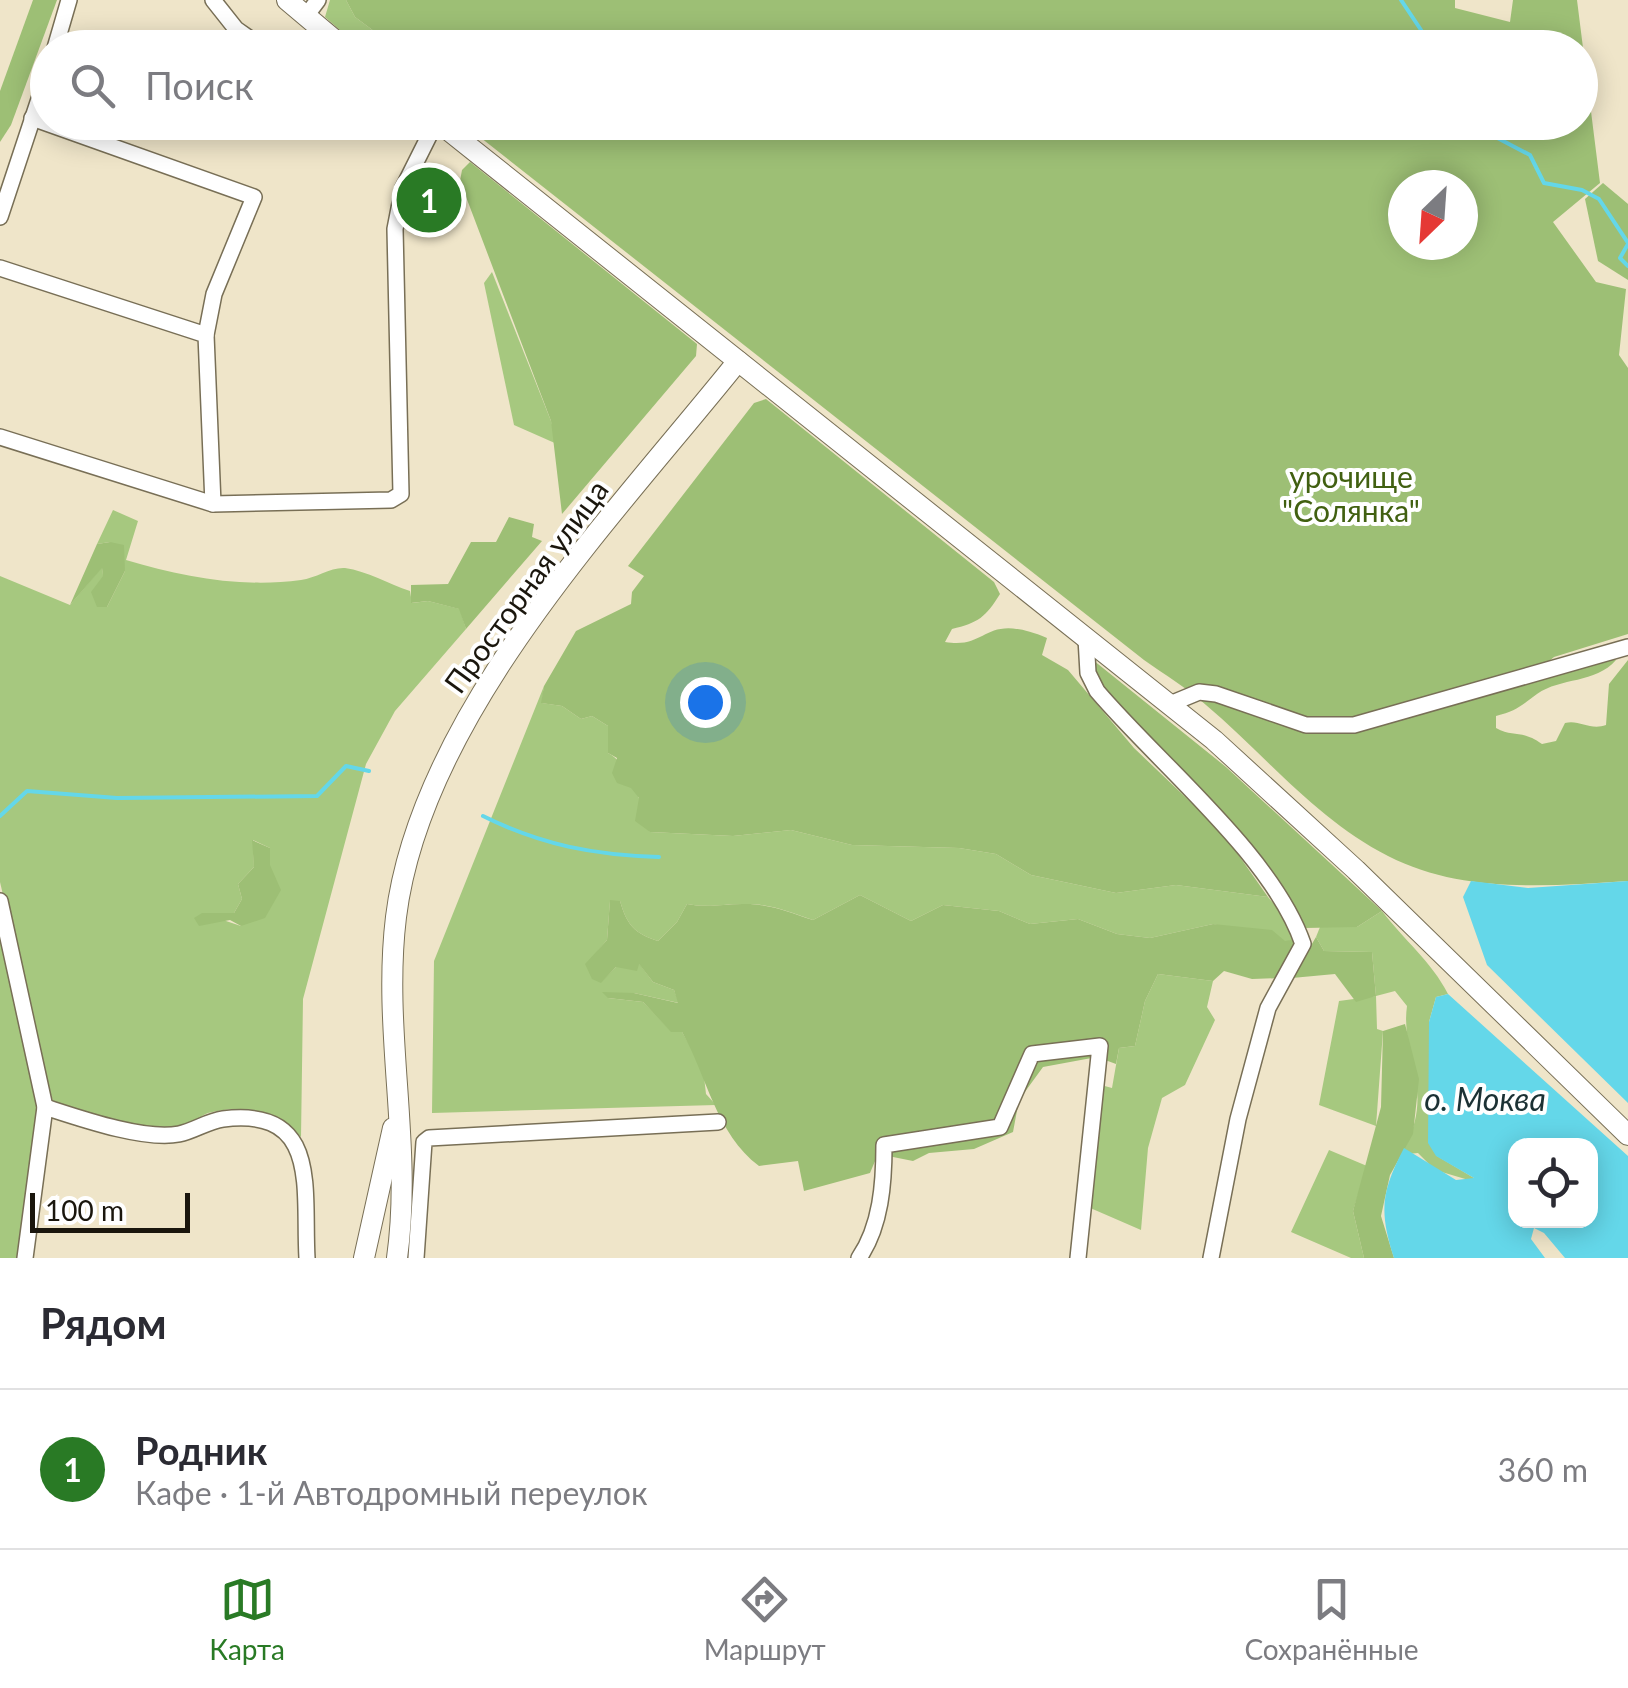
<!DOCTYPE html>
<html lang="ru">
<head>
<meta charset="utf-8">
<style>
  body { margin:0; font-family:Lato,sans-serif; background:#f2f2f3; color:#2b2b33 }
  .controls { position:absolute; right:30px; bottom:30px; display:grid; overflow:hidden; border-radius:20px; box-shadow:0 5px 25px #0003 }
  .controls button { width:90px; height:90px; display:grid; place-items:center; padding:0; border:0; border-bottom:2px solid #e1e1e2; background:#fff; color:#2b2b33; font:50px sans-serif }
  .compass { position:absolute; left:1388px; top:170px; width:90px; height:90px; border-radius:50%; background:#fff; box-shadow:0 5px 25px #0003; rotate:205deg }
  .scale { position:absolute; left:30px; bottom:25px; width:160px; box-sizing:border-box; padding-left:10px; border:5px solid #1a160d; border-top:0; font-size:28px; line-height:35px; white-space:nowrap; color:#1a160d; -webkit-text-stroke:8px #fff; paint-order:stroke }
  .you { position:absolute; left:705px; top:702px; width:35px; height:35px; margin:-25px; border:8px solid #fff; border-radius:50%; background:#1a73e8; box-shadow:0 0 0 15px #1a73e833 }
  .badge { display:grid; place-items:center; width:65px; height:65px; border-radius:50%; background:#297a25; color:#fff; font-size:32px; font-weight:700 }
  .pin { position:absolute; translate:-50% -50%; border:5px solid #fff; box-shadow:0 2px 10px #0006 }
  .list { margin:0; padding:0; list-style:none }
  h2 { display:flex; justify-content:space-between; align-items:center; height:130px; margin:0; padding:0 40px; font-size:42px }
  h2 small { font-size:32px; font-weight:400; color:#7c7c81 }
  .list li { display:grid; grid-template-columns:65px 1fr auto; gap:30px; align-items:center; box-sizing:border-box; height:160px; padding:0 40px; border-top:2px solid #e1e1e2 }
  .list b { display:block; font-size:38px; white-space:nowrap }
  .list p { margin:0; font-size:32px; white-space:nowrap; color:#7c7c81 }
  .list em { font-size:32px; font-style:normal; color:#7c7c81 }
  .icon { flex:none; width:55px; height:55px; fill:none; stroke:currentColor; stroke-width:2; stroke-linecap:round; stroke-linejoin:round }
  .map { position:relative; flex:none; width:1628px; height:1258px; overflow:hidden }
  .search { position:absolute; background:#fff; box-shadow:0 5px 25px #0003; left:30px; right:30px; top:30px; height:110px; display:flex; align-items:center; gap:25px; box-sizing:border-box; padding:0 35px; border-radius:55px; color:#7c7c81; font-size:38px }
  .sheet { height:290px; background:#fff }
  nav { display:flex; justify-content:space-around; align-items:center; box-sizing:border-box; height:140px; border-top:2px solid #e1e1e2; background:#fff; font-size:28px; color:#7c7c81 }
  nav a { display:grid; justify-items:center; gap:5px }
  nav .on { color:#297a25 }
  .map>svg:first-child { display:block }
</style>
</head>
<body>
<div class="map">
<svg width="1628" height="1258" viewBox="0 0 1628 1258">
  <rect width="100%" height="100%" fill="#efe5c9"/>
  <g fill="#a6c87f" fill-rule="evenodd">
    <polygon points="330,0 346,0 355,17 386,40 380,47 359,47 325,17"/>
    <polygon points="492,272 551,421 557,444 514,425 484,283"/>
    <path d="M113,510L138,521L126,560C182,577 242,588 301,580C316,578 331,567 345,568C367,571 389,584 410,591L412,603L428,601L460,609L466,629L395,711L366,764L303,999L301,1137C278,1113 242,1103 208,1113C199,1116 192,1126 181,1129C148,1135 82,1117 53,1101L47,1082L0,882V576L70,605L102,567L107,607L125,571L110,542L97,544ZM253,840L270,848V865L241,926L202,913H234L242,899L238,884L254,867Z"/>
    <path d="M544,686L542,703L562,706L581,719L592,716L608,726V753C630,764 643,808 650,832L733,836L791,830L852,845L959,848L996,854L1031,875L1116,893L1176,885L1268,897L1292,925L1296,939L1285,942L1213,924L1150,938L1117,934L1078,919L1030,924L999,911L943,905L911,921L860,895L813,920C789,912 768,903 743,904C722,904 707,908 687,904L677,922L658,941C634,933 627,925 620,901H610L607,940L595,954L601,982L616,967L638,962L653,982L674,990L679,1003L634,993L608,998L643,1002L671,1031L682,1032L703,1068L706,1094L716,1105L432,1113L434,961Z"/>
    <path d="M1382,911C1403,939 1432,962 1448,994L1436,997L1429,1022L1437,1156L1474,1178L1472,1181L1435,1170L1418,1153L1408,1154L1404,1148C1436,1091 1400,1057 1407,1006L1395,991L1376,996L1377,1029L1383,1031L1376,1126L1319,1105L1339,1001L1376,996L1372,952L1324,951L1316,937L1320,927H1357Z"/>
    <polygon points="0,922 39,1102 19,1258 0,1258"/>
    <polygon points="1158,974 1213,981 1207,1007 1215,1020 1185,1085 1162,1098 1148,1148 1141,1230 1088,1207 1101,1085 1112,1088 1119,1048 1135,1046 1145,1001"/>
    <polygon points="1329,1150 1367,1166 1353,1211 1364,1258 1351,1258 1291,1232"/>
  </g>
  <g fill="#9dbf75" fill-rule="evenodd">
    <polygon points="33,0 57,0 11,125 0,142 0,91"/>
    <path d="M346,0H1455V8L1510,22L1513,0H1577L1600,183L1553,222L1596,282L1626,289L1619,355L1628,368V634L1554,657L1523,683L1612,657L1616,660C1595,684 1561,677 1537,694C1521,706 1516,711 1496,716V728C1514,738 1521,729 1542,744L1556,741L1565,723C1579,719 1590,731 1606,725L1609,684L1628,660V881C1548,886 1462,894 1388,856C1317,820 1265,755 1206,705C1187,688 1165,675 1144,660L462,123L1580,122V48H380L386,40L355,17ZM1403,185H1463V245H1403Z"/>
    <polygon points="470,162 697,344 696,356 562,514 551,421 460,181 462,170"/>
    <polygon points="1603,183 1628,204 1628,280 1598,261 1585,199"/>
    <path d="M766,399L994,582L1000,594C986,617 978,623 952,629L945,642C990,650 982,611 1047,638L1042,655L1068,670L1134,748L1223,833L1268,897L1176,885L1116,893L1031,875L996,854L959,848L852,845L791,830L733,836L650,832L635,821L639,798L631,788L617,783L612,773L617,758L608,753V726L592,716L581,719L562,706L541,703L544,686L576,631L631,604L632,592L644,576L628,566L754,403Z"/>
    <polygon points="509,517 534,524 532,537 542,541 466,629 459,609 428,601 411,603 411,585 448,584 471,542 496,542"/>
    <polygon points="110,542 124,545 125,571 107,607 97,607 91,592 103,576 102,568 70,605 97,544"/>
    <polygon points="1093,660 1226,767 1382,911 1357,927 1305,928 1285,897 1099,688"/>
    <polygon points="252,840 270,848 270,865 281,890 265,918 241,926 230,920 199,926 194,918 202,913 234,913 242,899 238,884 254,867"/>
    <path d="M860,895L911,921L943,905L999,911L1030,924L1078,919L1117,934L1150,938L1213,924L1272,930L1285,941L1296,939V950L1282,978L1252,979L1224,971L1213,981L1158,974L1145,1001L1135,1046L1119,1048L1116,1064L1097,1057L1043,1067L1019,1100L1013,1132L974,1149L929,1153L913,1161L878,1154L870,1173L804,1191L798,1161L759,1166C716,1134 707,1076 682,1032H671L643,1002L608,998L602,992L634,993L678,1003L674,990L653,982L639,964L637,971L616,967L601,983L592,979L585,964L607,940L610,900L620,901C627,925 634,933 658,941L677,922L687,904C707,908 722,904 742,904C768,903 789,912 813,920Z"/>
    <polygon points="1316,937 1324,951 1372,952 1376,996 1356,1002 1335,974 1292,978"/>
    <polygon points="1405,1024 1419,1079 1413,1134 1390,1175 1381,1216 1394,1258 1364,1258 1353,1211 1381,1107 1383,1031"/>
  </g>
  <g fill="#64d7e9" fill-rule="evenodd">
    <polygon points="1471,881 1528,888 1628,881 1628,1103 1487,965 1463,897"/>
    <path d="M1448,994L1628,1156V1258H1565L1544,1233L1534,1228L1531,1239L1545,1258H1394C1379,1211 1381,1192 1404,1148L1456,1180L1474,1178L1436,1156L1428,1143L1429,1022L1436,997ZM1516,1146H1590V1220H1516Z"/>
  </g>
  <g fill="none" stroke-linecap="round" stroke-linejoin="round">
    <g stroke="#64d7e9" stroke-width="4">
      <polyline points="1401,0 1425,36 1423,48"/>
      <polyline points="1467,122 1530,155 1544,183 1582,190 1599,199 1628,243"/>
      <polyline points="1628,244 1620,258 1628,266"/>
      <polyline points="0,816 27,791 117,798 317,796 346,766 369,771"/>
      <path d="M483,816C541,845 594,855 659,857"/>
    </g>
    <defs>
      <g id="minor">
        <polyline points="213,0 236,29 263,48"/>
        <polyline points="306,16 318,0"/>
        <polyline points="55,48 69,0"/>
        <polyline points="32,118 254,197 214,294 206,335"/>
        <polyline points="0,217 48,72"/>
        <polyline points="0,268 206,335 213,504"/>
        <polyline points="0,437 213,504 391,500 401,494 395,229 403,188 436,122"/>
        <path d="M1086,638L1088,673L1097,691C1159,764 1273,856 1303,944L1268,1008L1238,1119L1211,1258"/>
        <polyline points="1170,704 1199,692 1216,694 1306,725 1354,725 1628,647"/>
        <polyline points="0,901 45,1107 25,1258"/>
        <path d="M45,1107C79,1118 145,1141 179,1134C194,1131 208,1121 223,1119C321,1107 303,1189 307,1258"/>
        <polyline points="416,1258 424,1142 429,1138 718,1122"/>
        <path d="M859,1258C881,1226 884,1183 884,1145L1000,1127L1032,1054L1100,1046L1078,1258"/>
      </g>
      <g id="major">
        <polyline points="287,0 344,48"/>
        <polyline points="438,122 1214,740 1356,870 1628,1135"/>
        <polyline points="364,1258 393,1128"/>
        <path d="M397,1258C413,1145 382,1032 396,917C421,714 613,517 738,361"/>
      </g>
    </defs>
    <use href="#minor" stroke="#786f56" stroke-width="18"/>
    <use href="#major" stroke="#786f56" stroke-width="22"/>
    <use href="#minor" stroke="#fff" stroke-width="15"/>
    <use href="#major" stroke="#fff" stroke-width="20"/>
  </g>
  <g text-anchor="middle" stroke-width="8" stroke-linejoin="round" paint-order="stroke">
    <g font-size="30" fill="#416011" stroke="#fff">
      <text x="1351" y="488">урочище<tspan x="1351" dy="34">"Солянка"</tspan></text>
    </g>
    <g font-size="30" fill="#1a160d" stroke="#fff">
      <text transform="translate(527 587) rotate(-54)" y="10">Просторная улица</text>
    </g>
    <g font-size="32" font-style="italic" fill="#1c3134" stroke="#fff">
      <text x="1485" y="1111">о. Моква</text>
    </g>
  </g>
</svg>
<div class="controls">
<button><svg class="icon" aria-label="locate" viewBox="0 0 24 24"><circle cx="12" cy="12" r="6"/><path d="M12 2v4M12 18v4M2 12h4M18 12h4"/></svg></button>
</div>
<svg class="compass" viewBox="-18 -18 36 36"><path d="M0-13l5 13h-10z" fill="#e53935"/><path d="M0 13l5-13h-10z" fill="#7c7c81"/></svg>
<div class="scale">100 m</div>
<div class="you"></div>
<div class="pin badge" style="left:429px;top:200px">1</div>
<div class="search"><svg class="icon" aria-label="search" viewBox="0 0 24 24"><circle cx="10" cy="10" r="6"/><path d="M15 15l6 6"/></svg>Поиск</div>
</div>
<section class="sheet">
<h2>Рядом<small></small></h2>
<ul class="list">
<li><span class="badge">1</span><div><b>Родник</b><p>Кафе · 1-й Автодромный переулок</p></div><em>360 m</em></li>
</ul>
</section>
<nav>
<a class="on"><svg class="icon" aria-label="map" viewBox="0 0 24 24"><path d="M3 6l6-2 6 2 6-2v14l-6 2-6-2-6 2zM9 4v14M15 6v14"/></svg>Карта</a>
<a><svg class="icon" aria-label="directions" viewBox="0 0 24 24"><path d="M12 3l9 9-9 9-9-9zM9 14v-3h6M13 9l2 2-2 2"/></svg>Маршрут</a>
<a><svg class="icon" aria-label="saved" viewBox="0 0 24 24"><path d="M7 4h10v16l-5-4-5 4z"/></svg>Сохранённые</a>
</nav>
</body>
</html>
